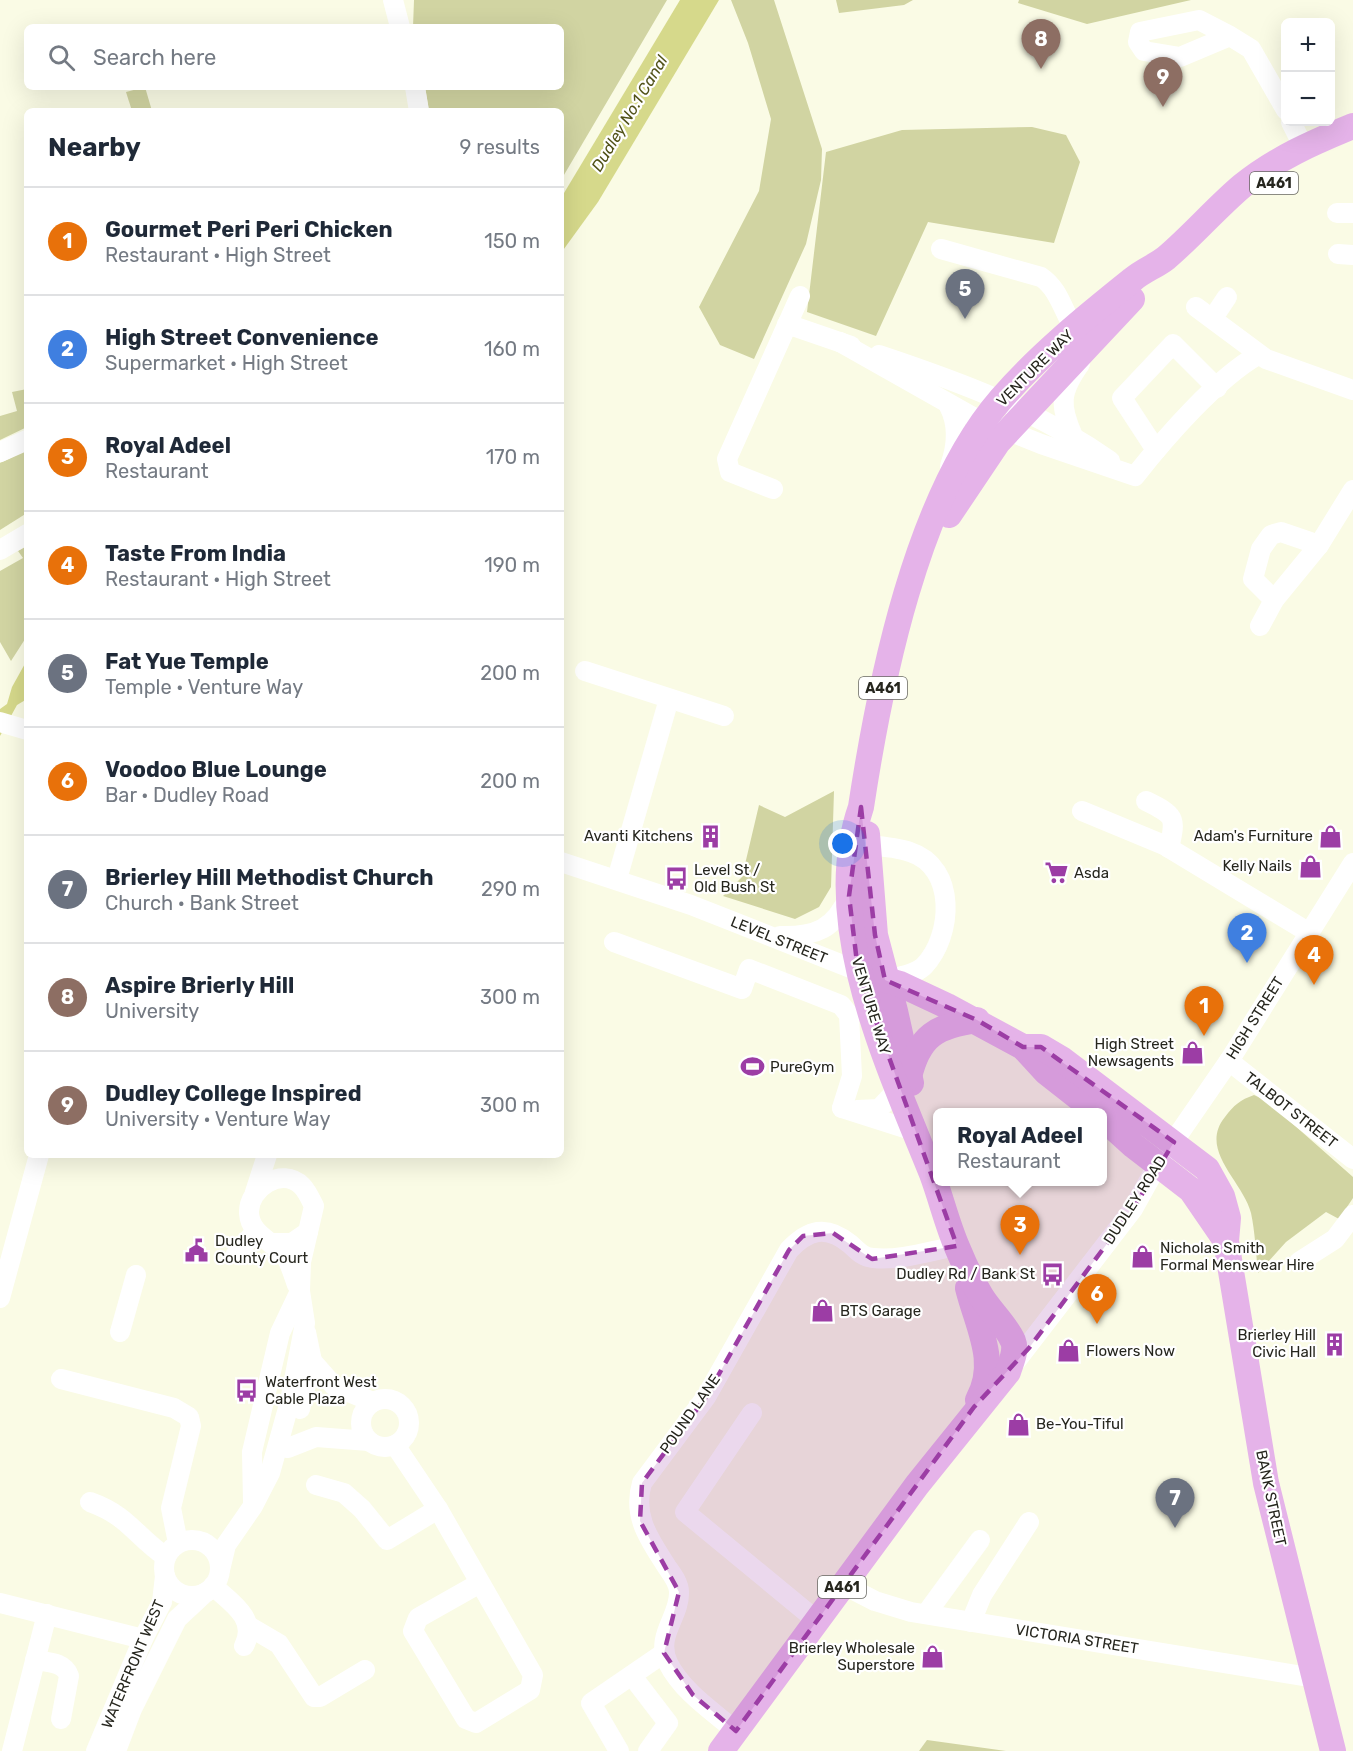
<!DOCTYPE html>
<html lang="en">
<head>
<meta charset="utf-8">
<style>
  body { margin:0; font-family:Rubik,sans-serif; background:#f6f6f7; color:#1f2937 }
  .controls { position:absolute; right:18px; top:18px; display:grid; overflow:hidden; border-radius:9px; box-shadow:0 6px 24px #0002 }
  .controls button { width:54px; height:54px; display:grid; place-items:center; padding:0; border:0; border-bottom:2px solid #e0e1e3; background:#fff; color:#1f2937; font:30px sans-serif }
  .you { position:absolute; left:843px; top:844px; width:21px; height:21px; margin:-15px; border:4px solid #fff; border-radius:50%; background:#1a73e8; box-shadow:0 0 0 9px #1a73e833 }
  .badge { display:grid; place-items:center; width:39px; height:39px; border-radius:50%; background:#0b8043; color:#fff; font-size:20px; font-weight:700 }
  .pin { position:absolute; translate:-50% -50px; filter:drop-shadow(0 2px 3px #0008) }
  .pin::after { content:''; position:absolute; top:32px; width:21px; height:18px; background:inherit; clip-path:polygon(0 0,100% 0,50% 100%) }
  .popup { position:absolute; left:933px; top:1108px; width:174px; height:78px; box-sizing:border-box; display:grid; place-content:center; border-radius:9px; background:#fff; filter:drop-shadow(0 2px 4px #0005); font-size:20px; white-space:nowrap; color:#747a83 }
  .popup b { font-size:22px; color:#1f2937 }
  .popup::after { content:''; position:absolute; left:50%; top:100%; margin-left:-12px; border:12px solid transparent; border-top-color:#fff }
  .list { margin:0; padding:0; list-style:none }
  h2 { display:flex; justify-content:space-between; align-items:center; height:78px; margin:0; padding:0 24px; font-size:26px }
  h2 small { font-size:20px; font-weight:400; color:#747a83 }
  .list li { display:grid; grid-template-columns:39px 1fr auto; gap:18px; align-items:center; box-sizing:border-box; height:108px; padding:0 24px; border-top:2px solid #e0e1e3 }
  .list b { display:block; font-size:22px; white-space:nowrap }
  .list p { margin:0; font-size:20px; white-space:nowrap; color:#747a83 }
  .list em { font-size:20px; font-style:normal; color:#747a83 }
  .icon { flex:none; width:33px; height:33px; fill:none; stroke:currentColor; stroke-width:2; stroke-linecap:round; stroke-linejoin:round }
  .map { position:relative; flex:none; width:1353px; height:1751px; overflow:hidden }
  .search { position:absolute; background:#fff; box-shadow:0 6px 24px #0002; left:24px; top:24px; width:540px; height:66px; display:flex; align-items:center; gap:15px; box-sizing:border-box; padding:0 21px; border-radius:9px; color:#747a83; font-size:22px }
  .panel { position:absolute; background:#fff; box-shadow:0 6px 24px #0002; left:24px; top:108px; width:540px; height:1050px; border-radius:9px }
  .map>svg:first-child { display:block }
</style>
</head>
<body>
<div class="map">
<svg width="1353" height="1751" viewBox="0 0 1353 1751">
  <rect width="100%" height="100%" fill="#fafbe5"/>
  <g fill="#d1d4a2">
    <polygon points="414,0 667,0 561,180 561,111 429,111 425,87 561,87 561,27 413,27"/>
    <polygon points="731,0 774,0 822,149 821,180 806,244 754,359 720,345 699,307 759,191 771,119 748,43"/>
    <polygon points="836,0 913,0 904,5 839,13"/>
    <polygon points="1019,0 1191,0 1087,24 1018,3"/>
    <polygon points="145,87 152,111 132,111 126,92"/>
    <polygon points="1032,127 1066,135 1080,162 1054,243 928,222 876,336 807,312 826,152 902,130"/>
    <polygon points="27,389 27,427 0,440 0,416 17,411 12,392"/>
    <polygon points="27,450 27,513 0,530 0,463"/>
    <polygon points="27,546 27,636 11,661 0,642 0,571 23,558 18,551"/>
    <polygon points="834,791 831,887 819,907 795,919 723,896 742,877 759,805 785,817"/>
    <path d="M1254,1095L1267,1101L1353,1177V1198L1339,1219L1326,1212L1286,1242L1258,1273C1256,1253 1255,1232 1251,1213C1243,1181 1198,1150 1225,1117C1234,1105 1240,1100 1254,1095Z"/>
    <polygon points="927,1740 1006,1751 919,1751"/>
  </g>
  <g fill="#d6d98b">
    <polygon points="680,0 719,0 598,202 561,253 561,198"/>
    <polygon points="27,660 27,699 17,705 0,736 0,709 7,704 12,687"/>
  </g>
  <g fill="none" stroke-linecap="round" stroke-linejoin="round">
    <g stroke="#fff" stroke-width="20">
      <polyline points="393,0 400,27"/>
      <polyline points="1230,36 1180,57 1144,51 1138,42 1140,32 1199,20 1230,36 1251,49 1286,110"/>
      <polyline points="415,87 419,111"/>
      <polyline points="1291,122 1303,146"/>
      <polyline points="1337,213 1353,213"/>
      <path d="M941,249L1041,277C1059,289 1063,311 1074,328"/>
      <polyline points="1338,254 1353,255"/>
      <polyline points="1196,307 1266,359 1353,390"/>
      <polyline points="1213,318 1227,297"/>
      <polyline points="787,324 851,346"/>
      <path d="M840,342L971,416L1041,444L1135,476C1165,438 1217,378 1258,355"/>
      <path d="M879,355C960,382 1039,411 1110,461"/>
      <path d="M949,406C959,425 957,446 950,466"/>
      <path d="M1073,436C1059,405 1060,392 1080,364"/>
      <polyline points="1156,450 1122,398 1173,344 1217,388"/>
      <polyline points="0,452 27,440"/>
      <polyline points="773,489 730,472 727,459 800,296"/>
      <polyline points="0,550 27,534"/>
      <polyline points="1274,600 1253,579 1261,549 1271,535 1281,532 1319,545"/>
      <polyline points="1260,626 1274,600 1319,545 1353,490"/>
      <polyline points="585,671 724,716"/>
      <polyline points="0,722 27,730"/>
      <path d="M1146,801C1174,815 1177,816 1169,848"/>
      <polyline points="1082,811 1164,845 1308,932"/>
      <path d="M855,844C873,846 893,846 910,852C957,867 953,936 924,966C915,975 898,977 885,980"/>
      <polyline points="561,862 691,905 858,971"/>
      <polyline points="617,879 669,699"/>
      <path d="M780,936C815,937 835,929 849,896"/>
      <polyline points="614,942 742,989 749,969 841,1005 849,1015 852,1076 842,1108"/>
      <polyline points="1229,1061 1353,1159"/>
      <polyline points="842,1108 914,1131"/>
      <polyline points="857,1110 879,1109 893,1094 895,1082"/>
      <polyline points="255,1192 267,1155"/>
      <path d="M271,1243H292L308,1232L314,1206C311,1200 307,1191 302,1186C282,1166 248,1188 249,1213C250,1236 276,1242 287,1259C291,1266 294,1277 297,1285"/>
      <polyline points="236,1254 255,1232"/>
      <polyline points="1299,1262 1335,1239 1353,1215"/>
      <polyline points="0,1298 39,1155"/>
      <polyline points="120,1332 136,1275"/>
      <polyline points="312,1361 334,1386 373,1402"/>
      <polyline points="1010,1369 1133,1209 1158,1164 1229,1061 1353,863"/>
      <polyline points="61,1379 174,1408 189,1417 191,1426 171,1508 178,1543"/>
      <circle cx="385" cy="1423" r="24"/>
      <polyline points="300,1409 312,1361 306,1332"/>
      <polyline points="752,1413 685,1512 816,1620"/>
      <polyline points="395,1445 438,1509 533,1675 530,1690 476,1723 466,1719 413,1631 418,1618 480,1583"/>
      <polyline points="288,1448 316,1437 369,1441"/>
      <polyline points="316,1485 344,1493 362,1509 387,1540 438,1509"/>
      <path d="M90,1502C129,1516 135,1536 166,1557"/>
      <polyline points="253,1502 252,1452 280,1333 300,1291"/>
      <circle cx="192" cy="1568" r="28"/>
      <polyline points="220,1570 226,1545 253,1506 270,1473 290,1401 305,1323 300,1291 301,1262 308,1232"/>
      <polyline points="844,1585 875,1601 911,1612 1315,1678"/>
      <path d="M213,1586C232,1603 258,1619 244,1646"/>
      <polyline points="0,1603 143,1639"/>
      <polyline points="926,1614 980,1540"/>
      <polyline points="971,1622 982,1595 1029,1522"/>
      <polyline points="250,1627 279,1644 314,1697 320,1697 365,1670"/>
      <path d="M35,1660C47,1662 65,1662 69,1676L61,1719"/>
      <polyline points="632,1676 668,1723 648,1751"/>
      <path d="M736,1731C712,1711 682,1691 668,1663C655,1635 680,1617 679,1592C679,1583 672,1574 667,1567C650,1540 632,1517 642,1483L706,1397L789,1250C808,1230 826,1224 850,1244C857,1250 862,1257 873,1258C900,1261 930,1251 957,1246"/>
      <polyline points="12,1751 47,1614"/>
      <polyline points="96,1751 143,1639 162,1602 165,1576"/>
      <polyline points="116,1751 132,1709 177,1619 206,1592"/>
      <polyline points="619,1751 591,1703 664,1653"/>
    </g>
    <g stroke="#e5b3e9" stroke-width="26">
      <polyline points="949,515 998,442 1132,299"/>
      <polyline points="867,834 875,935 895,1011 911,1083"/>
      <polyline points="875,977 900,984 947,1006 1023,1047 1046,1072 1097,1112"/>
      <polyline points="1023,1047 1041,1047 1063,1060 1207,1169 1222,1196 1228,1218 1226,1241 1266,1483 1333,1751"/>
      <path d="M909,1077C919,1035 937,1026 977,1020"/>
      <polyline points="1102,1117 1134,1146 1191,1190 1226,1241"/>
      <path d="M968,1288C978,1328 999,1362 978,1400"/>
      <path d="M721,1751L917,1485L1008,1372C1011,1362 1017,1351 1013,1341C1006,1325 990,1311 981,1296C972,1281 964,1264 957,1247C947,1224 941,1198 932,1174C889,1067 820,923 861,807C880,682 917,496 1001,399C1039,355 1087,316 1132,280C1142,271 1156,266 1166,258C1193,235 1215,209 1242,186C1275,159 1314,142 1353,126"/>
    </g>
  </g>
  <path fill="#9c3da5" fill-opacity="0.2" stroke="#9c3da5" stroke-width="4.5" stroke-dasharray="12 8" stroke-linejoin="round" d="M861,807L875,935L885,980L977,1020L1023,1047H1041L1174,1142L1133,1209L1029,1348L974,1407L736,1731L693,1695L664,1653L679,1592L640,1521L642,1483L706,1397L789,1250L803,1236L833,1233L872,1259L957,1246L858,971L849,896Z"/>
  <defs>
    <symbol id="building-bare" viewBox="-9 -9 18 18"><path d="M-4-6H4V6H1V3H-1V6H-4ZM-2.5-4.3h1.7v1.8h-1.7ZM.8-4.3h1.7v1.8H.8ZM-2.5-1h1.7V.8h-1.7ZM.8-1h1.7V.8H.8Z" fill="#9c3da5" stroke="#fff" stroke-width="2.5" paint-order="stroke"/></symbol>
    <symbol id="shop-bare" viewBox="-9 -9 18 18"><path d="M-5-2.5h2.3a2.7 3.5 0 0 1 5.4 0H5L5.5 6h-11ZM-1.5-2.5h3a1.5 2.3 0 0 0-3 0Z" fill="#9c3da5" stroke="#fff" stroke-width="2.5" paint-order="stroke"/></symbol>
    <symbol id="supermarket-bare" viewBox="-9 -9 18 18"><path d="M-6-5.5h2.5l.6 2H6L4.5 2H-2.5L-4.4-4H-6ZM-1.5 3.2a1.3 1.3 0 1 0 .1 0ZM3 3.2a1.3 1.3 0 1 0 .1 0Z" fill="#9c3da5" stroke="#fff" stroke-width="2.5" paint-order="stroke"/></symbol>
    <symbol id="bus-bare" viewBox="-9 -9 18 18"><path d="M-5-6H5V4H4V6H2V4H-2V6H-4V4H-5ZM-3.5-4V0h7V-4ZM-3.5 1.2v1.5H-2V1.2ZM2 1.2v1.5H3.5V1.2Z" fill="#9c3da5" stroke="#fff" stroke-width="2.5" paint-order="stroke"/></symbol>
    <symbol id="stadium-bare" viewBox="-9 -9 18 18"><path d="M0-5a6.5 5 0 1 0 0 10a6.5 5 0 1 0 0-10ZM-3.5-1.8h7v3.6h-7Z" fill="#9c3da5" stroke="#fff" stroke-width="2.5" paint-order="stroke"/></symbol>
    <symbol id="civic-bare" viewBox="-9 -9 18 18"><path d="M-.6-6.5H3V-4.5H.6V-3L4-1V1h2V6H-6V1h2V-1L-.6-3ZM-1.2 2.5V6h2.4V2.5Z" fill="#9c3da5" stroke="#fff" stroke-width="2.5" paint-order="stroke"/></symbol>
  </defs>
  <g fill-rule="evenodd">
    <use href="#building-bare" x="694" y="820" width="33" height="33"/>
    <use href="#shop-bare" x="1314" y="820" width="33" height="33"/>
    <use href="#shop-bare" x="1294" y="850" width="33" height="33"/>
    <use href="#supermarket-bare" x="1040" y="856" width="33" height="33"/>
    <use href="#bus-bare" x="660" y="862" width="33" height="33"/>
    <use href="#shop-bare" x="1176" y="1036" width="33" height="33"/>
    <use href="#stadium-bare" x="736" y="1050" width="33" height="33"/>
    <use href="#civic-bare" x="180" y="1234" width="33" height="33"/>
    <use href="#shop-bare" x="1126" y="1240" width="33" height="33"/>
    <use href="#bus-bare" x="1036" y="1258" width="33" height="33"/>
    <use href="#shop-bare" x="806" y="1294" width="33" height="33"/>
    <use href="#building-bare" x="1318" y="1328" width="33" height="33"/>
    <use href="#shop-bare" x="1052" y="1334" width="33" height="33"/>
    <use href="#bus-bare" x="230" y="1374" width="33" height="33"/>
    <use href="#shop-bare" x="1002" y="1408" width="33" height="33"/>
    <use href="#shop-bare" x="916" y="1640" width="33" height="33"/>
  </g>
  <g text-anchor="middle" stroke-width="4.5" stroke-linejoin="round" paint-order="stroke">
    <g fill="#fff" stroke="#676762" stroke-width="1.5">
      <rect x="1250" y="172" width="48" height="22" rx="4.5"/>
      <rect x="859" y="677" width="48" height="22" rx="4.5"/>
      <rect x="818" y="1576" width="48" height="22" rx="4.5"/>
    </g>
    <g font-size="14" font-weight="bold" fill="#26261e">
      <text x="1274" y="188">A461</text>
      <text x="883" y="693">A461</text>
      <text x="842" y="1592">A461</text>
    </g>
    <g font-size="15" fill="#26261e" stroke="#fff">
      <text transform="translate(1035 368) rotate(-45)" y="5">VENTURE WAY</text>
      <text transform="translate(779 940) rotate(22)" y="5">LEVEL STREET</text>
      <text transform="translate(871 1006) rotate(73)" y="5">VENTURE WAY</text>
      <text transform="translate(1255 1018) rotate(-58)" y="5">HIGH STREET</text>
      <text transform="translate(1291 1110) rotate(38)" y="5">TALBOT STREET</text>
      <text transform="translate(1135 1200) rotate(-57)" y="5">DUDLEY ROAD</text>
      <text transform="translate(690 1414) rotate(-55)" y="5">POUND LANE</text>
      <text transform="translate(1271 1498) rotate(78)" y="5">BANK STREET</text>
      <text transform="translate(1077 1639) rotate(9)" y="5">VICTORIA STREET</text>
      <text transform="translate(133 1664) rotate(-67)" y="5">WATERFRONT WEST</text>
    </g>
    <g font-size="15" fill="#26261e" stroke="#fff" text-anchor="start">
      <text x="693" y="841" text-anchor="end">Avanti Kitchens</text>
      <text x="1313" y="841" text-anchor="end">Adam's Furniture</text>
      <text x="1292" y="871" text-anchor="end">Kelly Nails</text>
      <text x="694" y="875">Level St /<tspan x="694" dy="17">Old Bush St</tspan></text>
      <text x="1074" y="878">Asda</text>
      <text x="1174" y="1049" text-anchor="end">High Street<tspan x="1174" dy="17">Newsagents</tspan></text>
      <text x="770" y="1072">PureGym</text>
      <text x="215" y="1246">Dudley<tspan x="215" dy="17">County Court</tspan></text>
      <text x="1160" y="1253">Nicholas Smith<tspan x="1160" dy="17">Formal Menswear Hire</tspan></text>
      <text x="1035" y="1279" text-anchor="end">Dudley Rd / Bank St</text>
      <text x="840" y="1316">BTS Garage</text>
      <text x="1316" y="1340" text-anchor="end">Brierley Hill<tspan x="1316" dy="17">Civic Hall</tspan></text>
      <text x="1086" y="1356">Flowers Now</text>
      <text x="265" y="1387">Waterfront West<tspan x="265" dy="17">Cable Plaza</tspan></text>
      <text x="1036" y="1429">Be-You-Tiful</text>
      <text x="915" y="1653" text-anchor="end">Brierley Wholesale<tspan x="915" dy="17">Superstore</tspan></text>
    </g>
    <g font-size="16" font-style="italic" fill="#515218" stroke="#fff">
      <text transform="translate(629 113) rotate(-59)" y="6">Dudley No.1 Canal</text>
    </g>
  </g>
</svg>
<div class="controls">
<button>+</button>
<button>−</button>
</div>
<div class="you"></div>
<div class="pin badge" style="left:1204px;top:1036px;background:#e8710a">1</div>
<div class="pin badge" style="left:1247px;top:963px;background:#3f7fe0">2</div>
<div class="pin badge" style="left:1020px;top:1255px;background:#e8710a">3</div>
<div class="popup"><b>Royal Adeel</b>Restaurant</div>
<div class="pin badge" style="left:1314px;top:985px;background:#e8710a">4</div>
<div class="pin badge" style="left:965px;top:319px;background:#6b7280">5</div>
<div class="pin badge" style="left:1097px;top:1324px;background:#e8710a">6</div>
<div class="pin badge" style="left:1175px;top:1528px;background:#6b7280">7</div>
<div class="pin badge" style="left:1041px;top:69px;background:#8d6e63">8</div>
<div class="pin badge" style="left:1163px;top:107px;background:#8d6e63">9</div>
<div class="search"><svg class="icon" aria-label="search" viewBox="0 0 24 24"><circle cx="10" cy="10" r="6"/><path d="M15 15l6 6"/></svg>Search here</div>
<section class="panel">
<h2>Nearby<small>9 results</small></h2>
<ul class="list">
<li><span class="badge" style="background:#e8710a">1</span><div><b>Gourmet Peri Peri Chicken</b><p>Restaurant · High Street</p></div><em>150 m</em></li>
<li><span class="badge" style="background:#3f7fe0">2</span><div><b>High Street Convenience</b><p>Supermarket · High Street</p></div><em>160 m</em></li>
<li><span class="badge" style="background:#e8710a">3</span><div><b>Royal Adeel</b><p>Restaurant</p></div><em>170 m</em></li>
<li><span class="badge" style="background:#e8710a">4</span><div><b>Taste From India</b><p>Restaurant · High Street</p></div><em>190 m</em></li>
<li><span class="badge" style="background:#6b7280">5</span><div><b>Fat Yue Temple</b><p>Temple · Venture Way</p></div><em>200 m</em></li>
<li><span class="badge" style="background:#e8710a">6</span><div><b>Voodoo Blue Lounge</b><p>Bar · Dudley Road</p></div><em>200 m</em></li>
<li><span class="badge" style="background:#6b7280">7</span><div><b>Brierley Hill Methodist Church</b><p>Church · Bank Street</p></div><em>290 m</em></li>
<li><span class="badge" style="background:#8d6e63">8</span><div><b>Aspire Brierly Hill</b><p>University</p></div><em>300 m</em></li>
<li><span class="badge" style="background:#8d6e63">9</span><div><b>Dudley College Inspired</b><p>University · Venture Way</p></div><em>300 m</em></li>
</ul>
</section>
</div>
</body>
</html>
